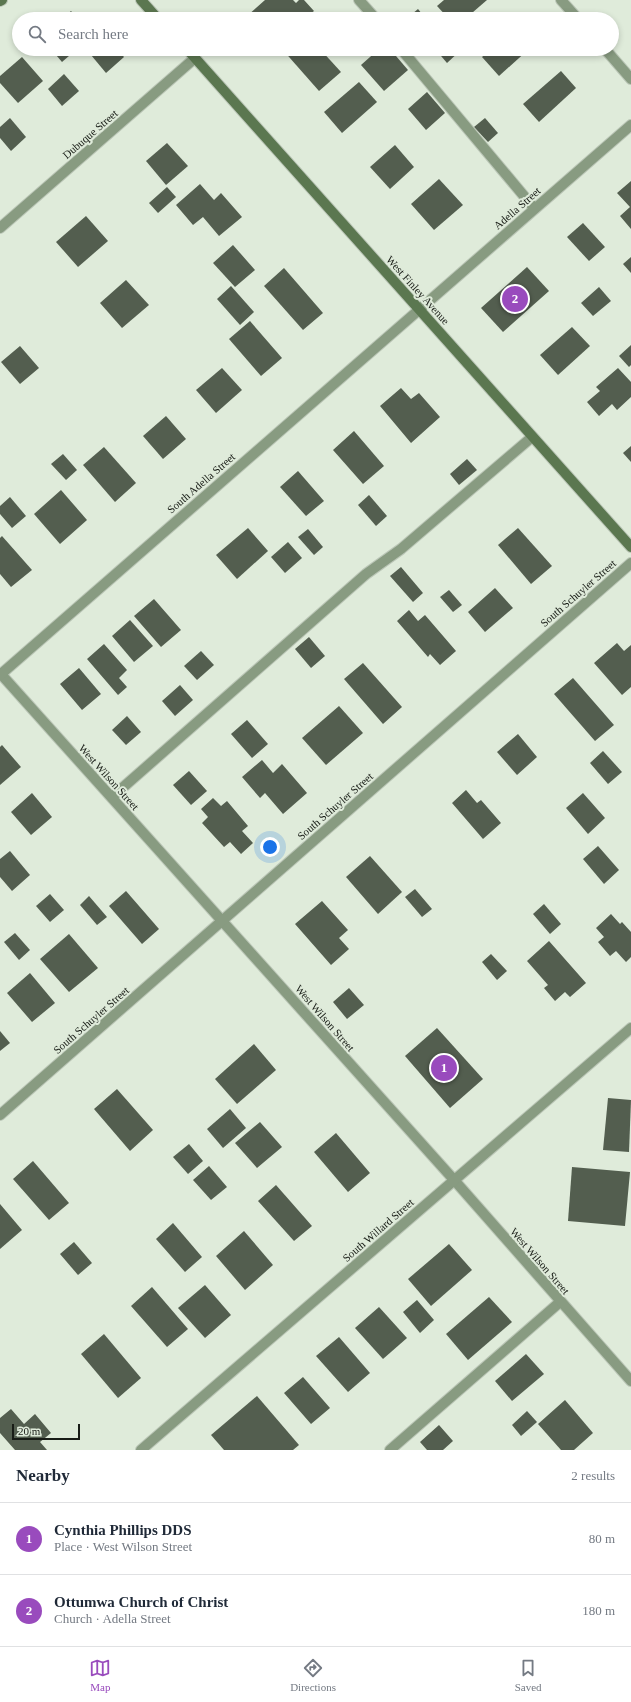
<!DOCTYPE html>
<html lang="en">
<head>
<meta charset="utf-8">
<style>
  body { margin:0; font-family:"Times New Roman",serif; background:#f6f6f7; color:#1f2937 }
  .scale { position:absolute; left:12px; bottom:10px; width:68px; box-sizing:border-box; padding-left:4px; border:2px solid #181c16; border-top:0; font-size:11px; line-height:14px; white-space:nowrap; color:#181c16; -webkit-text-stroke:3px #dfebda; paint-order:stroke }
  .you { position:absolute; left:270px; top:847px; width:14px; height:14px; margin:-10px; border:3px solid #fff; border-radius:50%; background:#1a73e8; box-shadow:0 0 0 6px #1a73e833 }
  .badge { display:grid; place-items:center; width:26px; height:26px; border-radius:50%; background:#994bbd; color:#fff; font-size:13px; font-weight:700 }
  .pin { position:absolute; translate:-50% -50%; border:2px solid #fff; box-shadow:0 1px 4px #0006 }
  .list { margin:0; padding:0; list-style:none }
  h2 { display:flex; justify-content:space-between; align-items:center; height:52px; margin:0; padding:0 16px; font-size:17px }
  h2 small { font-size:13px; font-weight:400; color:#747a83 }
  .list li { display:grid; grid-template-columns:26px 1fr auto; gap:12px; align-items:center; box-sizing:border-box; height:72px; padding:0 16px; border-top:1px solid #e0e1e3 }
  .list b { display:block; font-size:15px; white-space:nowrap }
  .list p { margin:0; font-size:13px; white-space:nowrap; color:#747a83 }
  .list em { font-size:13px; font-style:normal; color:#747a83 }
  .icon { flex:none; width:22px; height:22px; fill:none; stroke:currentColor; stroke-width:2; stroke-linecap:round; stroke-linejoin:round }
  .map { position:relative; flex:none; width:631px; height:1450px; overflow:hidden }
  .search { position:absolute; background:#fff; box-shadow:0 2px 6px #0003; left:12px; right:12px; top:12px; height:44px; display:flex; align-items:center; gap:10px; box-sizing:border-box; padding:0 14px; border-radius:22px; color:#747a83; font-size:15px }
  .sheet { height:196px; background:#fff }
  nav { display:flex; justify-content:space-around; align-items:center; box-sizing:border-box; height:56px; border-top:1px solid #e0e1e3; background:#fff; font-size:11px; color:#747a83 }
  nav a { display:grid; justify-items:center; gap:2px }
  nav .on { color:#994bbd }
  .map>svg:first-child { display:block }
</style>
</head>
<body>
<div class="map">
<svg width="631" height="1450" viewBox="0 0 631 1450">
  <rect width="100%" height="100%" fill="#dfebda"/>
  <g fill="#535e4f">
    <polygon points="265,0 293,0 296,3 299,0 304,0 314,11 304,19 250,19 247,16"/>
    <polygon points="444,0 487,0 465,19 449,19 437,6"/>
    <polygon points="418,9 426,19 406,19"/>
    <polygon points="71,11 78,19 62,19"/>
    <polygon points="51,49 77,49 62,62"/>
    <polygon points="86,49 117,49 124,57 106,73"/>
    <polygon points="282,49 320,49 341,72 319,91"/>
    <polygon points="379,49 390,49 408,70 384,91 361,65"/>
    <polygon points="438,49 460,49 461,50 447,63 436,50"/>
    <polygon points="491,49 529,49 499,76 482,57"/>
    <polygon points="22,57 43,81 18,103 0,83 0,76"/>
    <polygon points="561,71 576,88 539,122 523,104"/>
    <polygon points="64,74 79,91 62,106 48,89"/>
    <polygon points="359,82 377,102 342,133 324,112"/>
    <polygon points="427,92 445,113 426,130 408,109"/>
    <polygon points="10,118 26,137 11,151 0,138 0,127"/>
    <polygon points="485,118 498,133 488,142 474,127"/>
    <polygon points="167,143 188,166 166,185 146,161"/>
    <polygon points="395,145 414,167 390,189 370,167"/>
    <polygon points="439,179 463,205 434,230 411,204"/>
    <polygon points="631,181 631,229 620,216 630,207 617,193"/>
    <polygon points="200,184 214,200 221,193 242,217 219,236 203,217 193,225 176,205"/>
    <polygon points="167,187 176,197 158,213 149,203"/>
    <polygon points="86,216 108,241 78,267 56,242"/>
    <polygon points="583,223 605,247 589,261 567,237"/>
    <polygon points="233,245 255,270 235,287 213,263"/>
    <polygon points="631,257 631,273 623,264"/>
    <polygon points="527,267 549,291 503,332 481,308"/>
    <polygon points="284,268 323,313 303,330 264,286"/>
    <polygon points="126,280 149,305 122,328 100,303"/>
    <polygon points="231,286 254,312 240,325 217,299"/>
    <polygon points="599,287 611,301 593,316 581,303"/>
    <polygon points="250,321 282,358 261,376 229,339"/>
    <polygon points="572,327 590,346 558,375 540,355"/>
    <polygon points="631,345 631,365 629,367 619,356"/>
    <polygon points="20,346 39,368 20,384 1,362"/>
    <polygon points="222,368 242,390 216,413 196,390"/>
    <polygon points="618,368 631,382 631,397 617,410 612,404 599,416 587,402 600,391 596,387"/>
    <polygon points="401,388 411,399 419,393 440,417 411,443 380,406"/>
    <polygon points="166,416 186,439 163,459 143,436"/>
    <polygon points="354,431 384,466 363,484 333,450"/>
    <polygon points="631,446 631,462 623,453"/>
    <polygon points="104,447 136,483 115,502 83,465"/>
    <polygon points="63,454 77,470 66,480 51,464"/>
    <polygon points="467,459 477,470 459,485 450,474"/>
    <polygon points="298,471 324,501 306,516 280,487"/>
    <polygon points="61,490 87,520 60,544 34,514"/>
    <polygon points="369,495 387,516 376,526 358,505"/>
    <polygon points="10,497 26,516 12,528 0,514 0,506"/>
    <polygon points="248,528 268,551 237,579 216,555"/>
    <polygon points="518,528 552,566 531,584 498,545"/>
    <polygon points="308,529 323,547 314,555 298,537"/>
    <polygon points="2,536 32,570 11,587 0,574 0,538"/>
    <polygon points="288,542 302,558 285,573 271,557"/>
    <polygon points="401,567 423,593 413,602 390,576"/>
    <polygon points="495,588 513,608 485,632 468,612"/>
    <polygon points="449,590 462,605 453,612 440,597"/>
    <polygon points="154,599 181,630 161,647 134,616"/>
    <polygon points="409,610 418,621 425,615 456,651 440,665 430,654 428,657 397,621"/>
    <polygon points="130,620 153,646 134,662 112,636"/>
    <polygon points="309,637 325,656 311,668 295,649"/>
    <polygon points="617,643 624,651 631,645 631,687 622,695 594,663"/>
    <polygon points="104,644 127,670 119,678 127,687 118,695 87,659"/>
    <polygon points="201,651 214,665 197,680 184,666"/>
    <polygon points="363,663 402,707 383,724 344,679"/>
    <polygon points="79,668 101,694 82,710 60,684"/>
    <polygon points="573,678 614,725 595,741 554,694"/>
    <polygon points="180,685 193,700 175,716 162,701"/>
    <polygon points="339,706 363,733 326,765 302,738"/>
    <polygon points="127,716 141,732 126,745 112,730"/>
    <polygon points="247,720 268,744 252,758 231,734"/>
    <polygon points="518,734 537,757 517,775 497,752"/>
    <polygon points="2,745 21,767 0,785 0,747"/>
    <polygon points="603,751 622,772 608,784 590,763"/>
    <polygon points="262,760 273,773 282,764 307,793 283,814 265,793 260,798 242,777"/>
    <polygon points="189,771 207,791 191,805 173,785"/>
    <polygon points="466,790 477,803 481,800 501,823 483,839 452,803"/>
    <polygon points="32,793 52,817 31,835 11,812"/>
    <polygon points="583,793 605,818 588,834 566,808"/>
    <polygon points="213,798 221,806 227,801 248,826 242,831 253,843 241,854 230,842 224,847 202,823 208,817 201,809"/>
    <polygon points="598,846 619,870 604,884 583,859"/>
    <polygon points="10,851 30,875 12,891 0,877 0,859"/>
    <polygon points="370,856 402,892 378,914 346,877"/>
    <polygon points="415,889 432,909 422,917 405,897"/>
    <polygon points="126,891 159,929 142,944 109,906"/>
    <polygon points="50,894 64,910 50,922 36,906"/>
    <polygon points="89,896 107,917 97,925 80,905"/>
    <polygon points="322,901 348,930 339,938 349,949 331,965 295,924"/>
    <polygon points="544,904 561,924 550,934 533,914"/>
    <polygon points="611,914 620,924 622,922 631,932 631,957 626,962 616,951 610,956 598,942 604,937 596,928"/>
    <polygon points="15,933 30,950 19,960 4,942"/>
    <polygon points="69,934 98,968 69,992 40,959"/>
    <polygon points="549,941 586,983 570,997 565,992 555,1001 544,988 548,985 527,961"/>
    <polygon points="491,954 507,971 497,980 482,962"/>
    <polygon points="30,973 55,1003 32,1022 7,993"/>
    <polygon points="349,988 364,1005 347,1019 333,1002"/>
    <polygon points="437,1028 483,1079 450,1108 405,1056"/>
    <polygon points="0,1031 10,1043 0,1051"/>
    <polygon points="254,1044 276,1070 237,1104 215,1079"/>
    <polygon points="117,1089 153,1130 130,1151 94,1109"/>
    <polygon points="608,1098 631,1100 629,1152 603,1150"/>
    <polygon points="230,1109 246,1128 223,1148 207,1129"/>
    <polygon points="260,1122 282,1147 257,1168 235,1143"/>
    <polygon points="336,1133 370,1173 348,1192 314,1152"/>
    <polygon points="189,1144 203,1161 188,1174 173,1157"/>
    <polygon points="33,1161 69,1203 49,1220 13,1179"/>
    <polygon points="209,1166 227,1187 211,1200 193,1180"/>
    <polygon points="572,1167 630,1172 625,1226 568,1221"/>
    <polygon points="276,1185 312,1226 294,1241 258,1201"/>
    <polygon points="0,1204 22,1230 0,1249"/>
    <polygon points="173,1223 202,1257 185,1272 156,1239"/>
    <polygon points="244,1231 273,1265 245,1290 216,1256"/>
    <polygon points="74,1242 92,1263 78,1275 60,1254"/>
    <polygon points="449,1244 472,1270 431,1306 408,1279"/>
    <polygon points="205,1285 231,1315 205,1338 178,1308"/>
    <polygon points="152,1287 188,1329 167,1347 131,1306"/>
    <polygon points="489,1297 512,1322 468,1360 446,1334"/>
    <polygon points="417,1300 434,1320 420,1333 403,1312"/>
    <polygon points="379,1307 407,1338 383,1359 355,1328"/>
    <polygon points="104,1334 141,1378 118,1398 81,1354"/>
    <polygon points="339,1337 370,1373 348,1392 316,1356"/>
    <polygon points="526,1354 544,1374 512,1401 495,1381"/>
    <polygon points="303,1377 330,1408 311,1424 284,1393"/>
    <polygon points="257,1396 299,1445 293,1450 224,1450 211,1435"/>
    <polygon points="565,1400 593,1433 574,1450 561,1450 538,1424"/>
    <polygon points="11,1409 24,1424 35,1414 51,1433 40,1442 47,1450 15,1450 0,1433 0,1418"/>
    <polygon points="527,1411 537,1422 521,1436 512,1425"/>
    <polygon points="439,1425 453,1441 443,1450 427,1450 420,1442"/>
  </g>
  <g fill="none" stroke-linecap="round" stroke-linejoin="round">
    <defs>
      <g id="lane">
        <polyline points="359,0 376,19"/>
        <polyline points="401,49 534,208"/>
        <polyline points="112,797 366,574 401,549 532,437"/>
        <polyline points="390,1450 560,1302"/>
      </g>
      <g id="street">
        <polyline points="561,0 578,19"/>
        <polyline points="605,49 631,79"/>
        <polyline points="0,228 195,58"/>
        <polyline points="0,673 455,1181 631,1381"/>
        <polyline points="0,675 631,125"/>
        <polyline points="0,1115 631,563"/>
        <polyline points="141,1450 631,1028"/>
      </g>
      <g id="secondary">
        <polyline points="141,0 158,19"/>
        <polyline points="0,1 2,0"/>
        <polyline points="187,49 631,547"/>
      </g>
    </defs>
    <use href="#lane" stroke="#bbc6b7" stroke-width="12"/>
    <use href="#street" stroke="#bbc6b7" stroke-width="12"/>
    <use href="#secondary" stroke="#bbc6b7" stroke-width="12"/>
    <use href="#lane" stroke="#889b81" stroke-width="10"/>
    <use href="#street" stroke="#889b81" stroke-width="10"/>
    <use href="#secondary" stroke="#5b7750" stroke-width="10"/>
  </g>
  <g text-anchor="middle" stroke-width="4" stroke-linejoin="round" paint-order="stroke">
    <g font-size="11" fill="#181c16" stroke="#dfebda">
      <text transform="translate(90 134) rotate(-41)" y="4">Dubuque Street</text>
      <text transform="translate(517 208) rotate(-41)" y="4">Adella Street</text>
      <text transform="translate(418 290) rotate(48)" y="4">West Finley Avenue</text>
      <text transform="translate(201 483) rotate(-41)" y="4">South Adella Street</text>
      <text transform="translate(578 593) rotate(-41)" y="4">South Schuyler Street</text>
      <text transform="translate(109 777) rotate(48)" y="4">West Wilson Street</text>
      <text transform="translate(335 806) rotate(-41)" y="4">South Schuyler Street</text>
      <text transform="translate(325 1018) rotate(49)" y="4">West Wilson Street</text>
      <text transform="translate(91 1020) rotate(-41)" y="4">South Schuyler Street</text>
      <text transform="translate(378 1230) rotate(-41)" y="4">South Willard Street</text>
      <text transform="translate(540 1261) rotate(49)" y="4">West Wilson Street</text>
    </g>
  </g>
</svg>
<div class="scale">20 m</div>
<div class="you"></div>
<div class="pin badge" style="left:444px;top:1068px">1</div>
<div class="pin badge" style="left:515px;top:299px">2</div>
<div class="search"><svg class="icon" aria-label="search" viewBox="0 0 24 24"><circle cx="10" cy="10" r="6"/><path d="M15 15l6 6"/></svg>Search here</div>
</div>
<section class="sheet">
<h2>Nearby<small>2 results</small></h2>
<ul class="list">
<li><span class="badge">1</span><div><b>Cynthia Phillips DDS</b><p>Place · West Wilson Street</p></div><em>80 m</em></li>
<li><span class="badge">2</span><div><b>Ottumwa Church of Christ</b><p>Church · Adella Street</p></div><em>180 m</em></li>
</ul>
</section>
<nav>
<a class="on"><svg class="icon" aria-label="map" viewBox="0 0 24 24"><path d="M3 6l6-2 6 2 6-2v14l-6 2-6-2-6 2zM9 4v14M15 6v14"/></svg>Map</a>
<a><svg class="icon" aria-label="directions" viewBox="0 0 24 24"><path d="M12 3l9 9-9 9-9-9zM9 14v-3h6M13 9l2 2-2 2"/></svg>Directions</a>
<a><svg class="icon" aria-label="saved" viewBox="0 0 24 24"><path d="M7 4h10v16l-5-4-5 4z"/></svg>Saved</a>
</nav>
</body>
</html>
